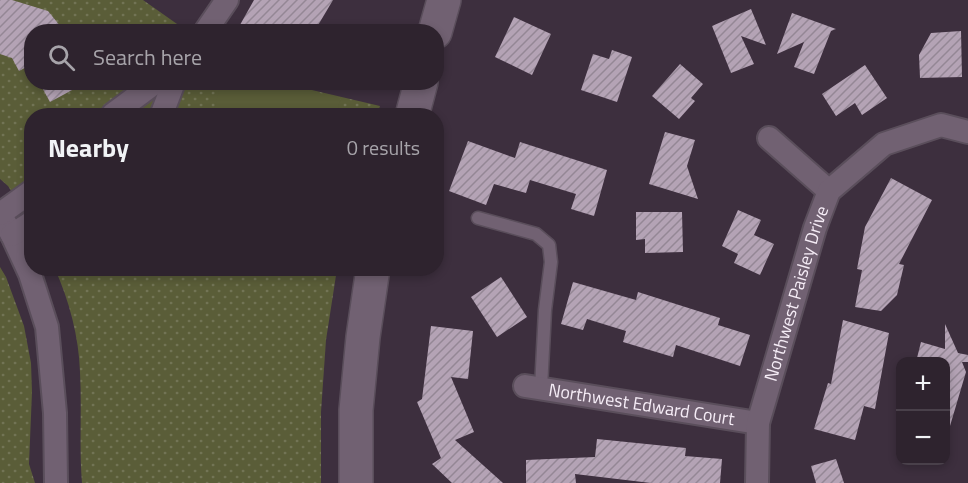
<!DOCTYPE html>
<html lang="en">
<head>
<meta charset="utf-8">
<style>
  body { margin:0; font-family:"Titillium Web",sans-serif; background:#3a2f3a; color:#f1f3f6 }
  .controls { position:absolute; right:18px; bottom:18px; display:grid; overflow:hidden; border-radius:12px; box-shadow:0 3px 9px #0003 }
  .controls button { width:54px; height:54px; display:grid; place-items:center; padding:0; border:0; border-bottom:2px solid #49404a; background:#2e232e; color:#f1f3f6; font:30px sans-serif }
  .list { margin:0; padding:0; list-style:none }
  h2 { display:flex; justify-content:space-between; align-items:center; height:78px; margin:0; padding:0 24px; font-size:26px }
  h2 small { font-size:20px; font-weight:400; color:#a7a4aa }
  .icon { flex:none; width:33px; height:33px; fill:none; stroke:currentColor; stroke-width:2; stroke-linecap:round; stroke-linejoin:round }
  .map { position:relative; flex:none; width:968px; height:483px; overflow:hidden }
  .search { position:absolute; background:#2e232e; box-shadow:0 3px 9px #0003; left:24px; top:24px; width:420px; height:66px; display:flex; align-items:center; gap:15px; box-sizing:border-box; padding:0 21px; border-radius:24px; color:#a7a4aa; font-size:22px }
  .panel { position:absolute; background:#2e232e; box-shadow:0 3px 9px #0003; left:24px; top:108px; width:420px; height:168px; border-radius:24px }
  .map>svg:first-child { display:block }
</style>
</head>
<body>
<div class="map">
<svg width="968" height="483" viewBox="0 0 968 483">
  <defs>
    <pattern id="grass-dots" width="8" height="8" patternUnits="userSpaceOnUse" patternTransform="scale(1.5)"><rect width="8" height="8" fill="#5a5d38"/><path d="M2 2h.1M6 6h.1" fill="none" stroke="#727455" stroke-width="1.8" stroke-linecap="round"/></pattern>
    <pattern id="building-hatch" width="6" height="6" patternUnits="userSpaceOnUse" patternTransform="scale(1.5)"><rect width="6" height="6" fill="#b4a3b5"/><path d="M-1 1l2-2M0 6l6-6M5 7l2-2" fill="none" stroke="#948795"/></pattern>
  </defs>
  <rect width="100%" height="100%" fill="#3d2f3e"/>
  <g fill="url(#grass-dots)">
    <polygon points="0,0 143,0 187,31 32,32 32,82 282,83 380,106 377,115 32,116 31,221 8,186 0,179"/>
    <polygon points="0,267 6,277 24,326 31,363 32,392 29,464 35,483 0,483"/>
    <path d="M55,269H337L326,340L321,412V483H82C79,446 82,409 80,372C79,337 69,300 55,269Z"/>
  </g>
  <polygon fill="#5a5d38" points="221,83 278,83 341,98 336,115 213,115"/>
  <g fill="url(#building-hatch)">
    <polygon points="0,0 12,0 48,11 65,32 32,32 32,64 19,71 12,58 0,54"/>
    <polygon points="254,0 333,0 314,32 236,32"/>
    <polygon points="751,9 766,45 741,36 754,64 731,73 712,26"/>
    <polygon points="792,13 836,29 831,31 814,74 794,67 804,42 777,54"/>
    <polygon points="514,17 551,34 532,75 495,57"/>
    <polygon points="961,31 962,77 920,78 919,55 931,33"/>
    <polygon points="612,50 632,57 617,102 581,90 593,54 609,59"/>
    <polygon points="680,64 703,84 691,98 695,101 679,119 652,96"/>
    <polygon points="865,65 887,98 862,115 855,103 836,116 822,94"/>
    <polygon points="39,82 87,82 50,102"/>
    <polygon points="665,132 695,140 687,166 698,199 649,184"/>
    <polygon points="468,141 515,158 520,142 607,170 594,216 571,209 576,194 530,180 526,193 494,184 486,205 449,191"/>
    <polygon points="891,178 932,200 899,264 904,265 897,295 881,311 855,307 862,270 857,269 865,227"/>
    <polygon points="738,210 761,220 754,235 774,244 760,275 734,263 738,254 722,246"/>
    <polygon points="636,212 682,212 683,252 645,253 645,239 636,240"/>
    <polygon points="501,277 527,317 497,337 471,297"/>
    <polygon points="573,282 636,300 638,292 720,318 718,325 750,335 740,366 676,345 673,357 623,342 626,331 587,319 583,330 561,324"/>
    <polygon points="843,320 889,333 875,409 864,406 855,440 814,429 828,383 831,384"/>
    <polygon points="945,324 958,353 968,355 968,362 962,362 966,372 950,426 945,426 945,362 916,362 921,342 945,349"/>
    <polygon points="431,326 473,331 468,379 451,377 474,432 455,440 503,483 452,483 432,464 441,458 417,402 422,399"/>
    <polygon points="597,439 686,448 685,456 722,459 720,483 651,483 575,474 576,483 526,483 526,460 595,457"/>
    <polygon points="836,459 844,483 816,483 811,466"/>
  </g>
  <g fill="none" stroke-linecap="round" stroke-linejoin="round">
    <defs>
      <polyline id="lane" points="478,218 536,234 549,245 551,262 545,310 541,388"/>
      <g id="street">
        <polyline points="205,32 227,0"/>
        <polyline points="113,114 156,82"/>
        <polyline points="161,116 174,82"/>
        <polyline points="769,138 829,191"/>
        <polyline points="0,214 12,235 30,274 47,327 55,413 56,483"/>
        <polyline points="0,214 32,191"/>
        <polyline points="12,235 32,222"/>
        <path id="s1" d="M525,386L758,423"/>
        <path id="s2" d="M757,483L758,423L815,228L829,191L884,144L941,125L968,132"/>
      </g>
      <g id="secondary">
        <polyline points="435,32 444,0"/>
        <polyline points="412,116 421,82"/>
        <polyline points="356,483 356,410 363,337 373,268"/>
      </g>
    </defs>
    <use href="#lane" stroke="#5a4e5b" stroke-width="15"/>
    <use href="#street" stroke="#5a4e5b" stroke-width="26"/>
    <use href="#secondary" stroke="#5a4e5b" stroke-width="36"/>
    <use href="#lane" stroke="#716172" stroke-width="12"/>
    <use href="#street" stroke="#716172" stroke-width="22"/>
    <use href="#secondary" stroke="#716172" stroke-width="33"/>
  </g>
  <g text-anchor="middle" stroke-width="6" stroke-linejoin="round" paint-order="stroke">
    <g font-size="18" fill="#f5ecf6" stroke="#332534">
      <text dy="6" stroke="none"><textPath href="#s2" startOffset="195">Northwest Paisley Drive</textPath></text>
      <text dy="6" stroke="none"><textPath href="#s1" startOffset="118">Northwest Edward Court</textPath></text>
    </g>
  </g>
</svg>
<div class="controls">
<button>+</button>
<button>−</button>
</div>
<div class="search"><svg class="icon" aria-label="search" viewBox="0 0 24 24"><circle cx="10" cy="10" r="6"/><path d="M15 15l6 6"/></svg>Search here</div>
<section class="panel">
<h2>Nearby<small>0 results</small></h2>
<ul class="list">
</ul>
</section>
</div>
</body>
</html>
